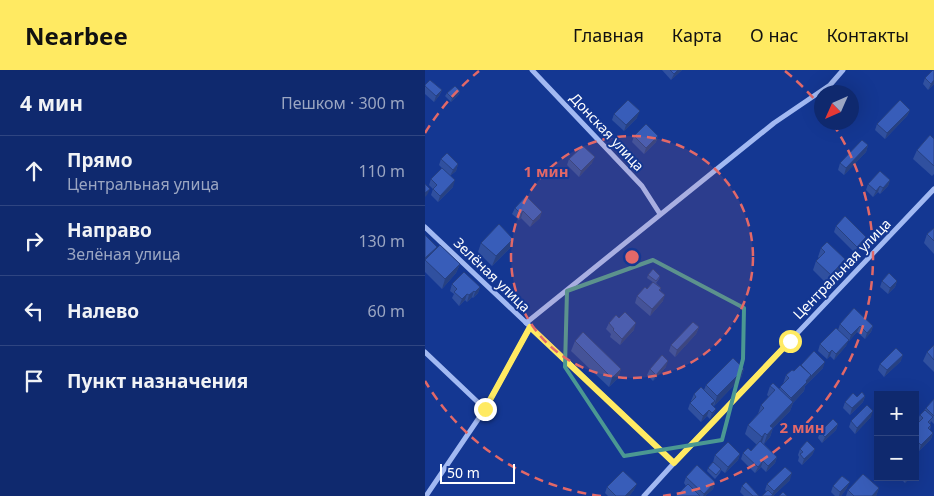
<!DOCTYPE html>
<html lang="ru">
<head>
<meta charset="utf-8">
<style>
  body { margin:0; font-family:"Noto Sans",sans-serif; background:#183173; color:#f1f3f6 }
  .controls { position:absolute; right:15px; bottom:15px; display:grid; overflow:hidden; border-radius:0px; box-shadow:0 5px 20px #0002 }
  .controls button { width:45px; height:45px; display:grid; place-items:center; padding:0; border:0; border-bottom:1px solid #2f4581; background:#0f296e; color:#f1f3f6; font:25px sans-serif }
  .compass { position:absolute; left:389px; top:15px; width:45px; height:45px; border-radius:50%; background:#0f296e; box-shadow:0 5px 20px #0002; rotate:225deg }
  .scale { position:absolute; left:15px; bottom:12px; width:75px; box-sizing:border-box; padding-left:5px; border:2px solid #fff; border-top:0; font-size:14px; line-height:18px; white-space:nowrap; color:#fff; -webkit-text-stroke:4px #143792; paint-order:stroke }
  .stop { position:absolute; width:15px; height:15px; margin:-11px; border:4px solid #ffea62; border-radius:50%; background:#fff }
  .stop.end { background:#ffea62; border-color:#fff; box-shadow:0 1px 5px #0008 }
  .list { margin:0; padding:0; list-style:none }
  h2 { display:flex; justify-content:space-between; align-items:center; height:65px; margin:0; padding:0 20px; font-size:21px }
  h2 small { font-size:16px; font-weight:400; color:#9ba6c2 }
  .list li { display:grid; grid-template-columns:32px 1fr auto; gap:15px; align-items:center; box-sizing:border-box; height:70px; padding:0 20px; border-top:1px solid #2f4581 }
  .list b { display:block; font-size:19px; white-space:nowrap }
  .list p { margin:0; font-size:16px; white-space:nowrap; color:#9ba6c2 }
  .list em { font-size:16px; font-style:normal; color:#9ba6c2 }
  .icon { flex:none; width:28px; height:28px; fill:none; stroke:currentColor; stroke-width:2; stroke-linecap:round; stroke-linejoin:round }
  .map { position:relative; flex:none; width:509px; height:426px; overflow:hidden }
  header { display:flex; align-items:center; gap:30px; box-sizing:border-box; height:70px; padding:0 25px; background:#ffea62; color:#111 }
  header strong { font-size:24px }
  nav { display:flex; gap:28px; margin-inline-start:auto; font-size:18px }
  main { display:flex }
  aside { flex:1; background:#0f296e }
  .map>svg:first-child { display:block }
</style>
</head>
<body>
<header>
<strong>Nearbee</strong>
<nav><a>Главная</a><a>Карта</a><a>О нас</a><a>Контакты</a></nav>
</header>
<main>
<aside>
<h2>4 мин<small>Пешком · 300 m</small></h2>
<ul class="list">
<li><svg class="icon" aria-label="ahead" viewBox="0 0 24 24"><path d="M12 20V5M6 11l6-6 6 6"/></svg><div><b>Прямо</b><p>Центральная улица</p></div><em>110 m</em></li>
<li><svg class="icon" aria-label="right" viewBox="0 0 24 24"><path d="M7 20v-9h11M14 6l5 5-5 5"/></svg><div><b>Направо</b><p>Зелёная улица</p></div><em>130 m</em></li>
<li><svg class="icon" aria-label="left" viewBox="0 0 24 24"><path d="M17 20v-9H6M10 6l-5 5 5 5"/></svg><div><b>Налево</b></div><em>60 m</em></li>
<li><svg class="icon" aria-label="arrive" viewBox="0 0 24 24"><path d="M6 21V4h12l-3 4 3 4H6"/></svg><div><b>Пункт назначения</b></div></li>
</ul>
</aside>
<div class="map">
<svg width="509" height="426" viewBox="0 0 509 426">
  <rect width="100%" height="100%" fill="#143792"/>
  <g fill="none" stroke-linecap="round" stroke-linejoin="round">
    <g stroke="#a2b9f2" stroke-width="5">
      <polyline points="107,0 217,116 235,144"/>
      <polyline points="0,157 249,393"/>
      <polyline points="101,253 349,53 405,15 418,0"/>
      <polyline points="0,282 60,339"/>
      <polyline points="1,426 60,339 105,257"/>
      <polyline points="219,426 249,393 509,119"/>
    </g>
  </g>
  <g fill="#30509f">
    <polygon points="237,0 257,0 246,10"/>
    <polygon points="500,8 509,14 503,20 498,14"/>
    <polygon points="0,15 17,20 14,26 9,32 0,24"/>
    <polygon points="35,21 34,24 26,32 20,26 22,23"/>
    <polygon points="485,40 482,46 460,69 450,60 452,54"/>
    <polygon points="189,44 212,48 199,61 187,50"/>
    <polygon points="209,66 233,66 231,72 219,84 207,72"/>
    <polygon points="509,69 509,104 507,106 488,89 492,80"/>
    <polygon points="443,75 441,82 419,105 413,100 415,93"/>
    <polygon points="16,89 33,94 31,101 25,106 28,117 13,132 6,125 8,119 4,115 6,109 17,98 14,95"/>
    <polygon points="144,89 167,93 154,107 142,95"/>
    <polygon points="465,110 463,116 455,124 453,122 448,127 441,120 443,114"/>
    <polygon points="90,138 115,148 105,157 96,148 94,150 87,144"/>
    <polygon points="411,156 441,167 439,173 430,183 409,162"/>
    <polygon points="509,158 509,184 499,173 502,164"/>
    <polygon points="0,165 12,177 11,179 35,194 31,203 17,219 0,202"/>
    <polygon points="88,169 85,178 67,196 53,182 56,173"/>
    <polygon points="396,178 417,198 402,214 388,200 391,191 394,188 393,187"/>
    <polygon points="223,205 235,206 234,209 231,213 236,218 235,221 238,231 225,246 210,233 212,226 222,219 228,212 222,208"/>
    <polygon points="457,211 472,211 470,217 463,224 455,217"/>
    <polygon points="27,214 55,217 53,223 48,228 47,227 42,232 40,230 34,236 27,228 29,224 25,221"/>
    <polygon points="184,253 209,260 195,275 185,267 186,264 181,259"/>
    <polygon points="415,254 448,256 446,262 440,269 432,262 424,271 423,270 421,276 409,290 405,286 402,289 393,281 395,274 413,260"/>
    <polygon points="274,257 271,264 250,287 244,281 246,275"/>
    <polygon points="150,271 196,299 193,308 184,317 146,281"/>
    <polygon points="509,275 509,302 498,291 502,282"/>
    <polygon points="476,291 459,307 453,300 455,294"/>
    <polygon points="241,297 228,311 222,305 225,299"/>
    <polygon points="398,298 380,316 379,321 368,333 365,341 348,358 345,367 339,374 352,387 350,393 341,402 336,397 330,403 316,389 318,383 326,381 332,375 320,364 323,355 333,344 336,335 344,327 342,325 345,316 354,319 358,314 361,305 369,301"/>
    <polygon points="319,299 316,308 289,336 288,335 288,336 291,339 288,345 285,349 282,346 276,352 263,339 265,333 267,332 266,331 269,324 279,320 281,315"/>
    <polygon points="440,326 438,332 425,345 418,338 420,332 432,327"/>
    <polygon points="509,329 509,354 506,351 505,354 506,355 505,360 508,363 506,369 494,381 493,380 490,384 490,356 493,352 492,351 495,345"/>
    <polygon points="446,347 430,364 424,357 426,351"/>
    <polygon points="413,354 411,360 397,373 393,368 395,362"/>
    <polygon points="375,379 390,379 387,385 377,395 373,391 374,387 373,385"/>
    <polygon points="315,384 313,390 300,403 296,400 295,403 290,409 282,401 283,398 288,392 290,385"/>
    <polygon points="261,407 290,412 288,419 280,426 251,426 261,416 259,413"/>
    <polygon points="474,407 486,407 480,413"/>
    <polygon points="365,410 348,426 340,420 342,414"/>
    <polygon points="317,416 334,426 319,426 315,422"/>
    <polygon points="408,416 422,418 416,426 410,426 406,422"/>
    <polygon points="182,417 209,420 204,426 183,426 180,423"/>
    <polygon points="454,418 451,426 421,426 423,420"/>
  </g>
  <g fill="#274182">
    <polygon points="253,0 257,0 246,10 249,4"/>
    <polygon points="509,10 509,14 503,20 506,14"/>
    <polygon points="17,20 14,26 9,32 11,26"/>
    <polygon points="35,21 34,24 26,32 27,28"/>
    <polygon points="485,40 482,46 460,69 462,63"/>
    <polygon points="215,41 212,48 199,61 201,55"/>
    <polygon points="233,66 231,72 219,84 221,78"/>
    <polygon points="443,75 441,82 419,105 421,98"/>
    <polygon points="170,87 167,93 154,107 156,101"/>
    <polygon points="33,94 31,101 25,106 28,100"/>
    <polygon points="30,110 28,117 13,132 15,126"/>
    <polygon points="465,110 463,116 455,124 458,118"/>
    <polygon points="455,116 453,122 448,127 451,121"/>
    <polygon points="5,119 2,125 0,127 0,123"/>
    <polygon points="98,141 96,148 94,150 96,144"/>
    <polygon points="117,142 115,148 105,157 108,151"/>
    <polygon points="441,167 439,173 430,183 432,177"/>
    <polygon points="88,169 85,178 67,196 71,186"/>
    <polygon points="12,177 10,183 0,191 0,188"/>
    <polygon points="420,189 417,198 402,214 406,205"/>
    <polygon points="35,194 31,203 17,219 20,209"/>
    <polygon points="472,211 470,217 463,224 465,218"/>
    <polygon points="55,217 53,223 48,228 50,222"/>
    <polygon points="49,221 47,227 42,232 44,225"/>
    <polygon points="42,224 40,230 34,236 37,229"/>
    <polygon points="240,225 238,231 225,246 227,239"/>
    <polygon points="211,253 209,260 195,275 197,269"/>
    <polygon points="435,256 432,262 424,271 426,265"/>
    <polygon points="448,256 446,262 440,269 442,263"/>
    <polygon points="274,257 271,264 250,287 252,280"/>
    <polygon points="424,270 421,276 409,290 411,284"/>
    <polygon points="407,280 405,286 402,289 404,283"/>
    <polygon points="478,285 476,291 459,307 462,300"/>
    <polygon points="243,291 241,297 228,311 231,305"/>
    <polygon points="400,292 398,298 380,316 379,321 368,333 365,341 348,358 345,367 339,374 345,356 363,337 366,328 381,311"/>
    <polygon points="196,299 193,308 184,317 187,308"/>
    <polygon points="319,299 316,308 289,336 292,326"/>
    <polygon points="440,326 438,332 425,345 427,338"/>
    <polygon points="290,331 287,337 284,340 282,346 276,352 278,346 286,334"/>
    <polygon points="291,339 288,345 285,349 287,343"/>
    <polygon points="448,341 446,347 430,364 432,358"/>
    <polygon points="413,354 411,360 397,373 400,367"/>
    <polygon points="340,363 337,372 333,376 337,367"/>
    <polygon points="508,363 506,369 494,381 496,375"/>
    <polygon points="494,377 492,383 490,384 490,380"/>
    <polygon points="390,379 387,385 377,395 379,389"/>
    <polygon points="315,384 313,390 300,403 303,397"/>
    <polygon points="352,387 350,393 341,402 343,396"/>
    <polygon points="338,391 336,397 330,403 333,397"/>
    <polygon points="367,403 365,410 348,426 346,426 349,421"/>
    <polygon points="482,407 486,407 480,413"/>
    <polygon points="290,412 288,419 280,426 278,426 279,424"/>
    <polygon points="425,412 422,418 416,426 414,426 415,422"/>
    <polygon points="212,414 209,420 204,426 200,426"/>
    <polygon points="454,418 451,426 447,426"/>
  </g>
  <g fill="#385db9" stroke="#274182">
    <polygon points="245,0 253,0 249,4"/>
    <polygon points="508,0 509,0 509,10 506,14 500,8"/>
    <polygon points="5,10 17,20 11,26 0,16 0,15"/>
    <polygon points="30,16 35,21 27,28 22,23"/>
    <polygon points="203,30 215,41 201,55 189,44"/>
    <polygon points="475,30 485,40 462,63 452,54"/>
    <polygon points="221,54 233,66 221,78 209,66"/>
    <polygon points="505,65 509,69 509,96 492,80"/>
    <polygon points="437,70 443,75 421,98 415,93"/>
    <polygon points="158,76 170,87 156,101 144,89"/>
    <polygon points="22,83 33,94 28,100 16,89"/>
    <polygon points="17,98 30,110 15,126 8,119 12,115 6,109"/>
    <polygon points="455,101 465,110 458,118 455,116 451,121 443,114"/>
    <polygon points="0,114 5,119 0,123"/>
    <polygon points="101,126 117,142 108,151 98,141 96,144 90,138"/>
    <polygon points="420,146 441,167 432,177 411,156"/>
    <polygon points="74,154 88,169 71,186 56,173"/>
    <polygon points="509,158 509,171 502,164"/>
    <polygon points="0,165 12,177 0,188"/>
    <polygon points="402,172 420,189 406,205 391,191 400,182 396,178"/>
    <polygon points="15,175 35,194 20,209 0,190"/>
    <polygon points="228,199 235,206 231,211 223,205"/>
    <polygon points="39,202 55,217 50,222 49,221 44,225 42,224 37,229 29,222 32,219 27,214"/>
    <polygon points="464,203 472,211 465,218 457,211"/>
    <polygon points="228,212 236,218 234,220 240,225 227,239 212,226 220,217 222,219"/>
    <polygon points="429,238 448,256 442,263 435,256 426,265 415,254"/>
    <polygon points="200,242 211,253 197,269 188,260 189,259 184,253 191,245 194,248"/>
    <polygon points="268,252 274,257 252,280 246,275"/>
    <polygon points="411,258 424,270 411,284 407,280 404,283 395,274"/>
    <polygon points="158,262 196,299 187,308 150,271"/>
    <polygon points="509,275 509,290 502,282"/>
    <polygon points="471,278 478,285 462,300 455,294"/>
    <polygon points="389,281 400,292 385,307 386,305 376,295"/>
    <polygon points="237,285 243,291 231,305 225,299"/>
    <polygon points="308,288 319,299 292,326 281,315"/>
    <polygon points="375,295 386,305 381,311 382,312 366,328 355,317 364,308 361,305 367,300 369,301"/>
    <polygon points="348,313 368,332 345,356 348,358 342,365 340,363 337,367 323,355 339,338 336,335 350,320 345,316"/>
    <polygon points="276,317 290,331 286,334 291,339 287,343 284,340 278,346 265,333 271,327 269,324"/>
    <polygon points="437,322 440,326 427,338 420,332 428,323 432,327"/>
    <polygon points="509,329 509,346 501,338"/>
    <polygon points="442,335 448,341 432,358 426,351"/>
    <polygon points="500,340 508,347 503,352 506,355 503,358 508,363 496,375 490,369 490,356 498,348 495,345"/>
    <polygon points="408,349 413,354 400,367 395,362"/>
    <polygon points="335,371 352,387 343,396 338,391 333,397 318,383 323,378 326,381"/>
    <polygon points="382,371 390,379 379,389 375,384 378,382 375,379"/>
    <polygon points="303,372 315,384 303,397 290,385"/>
    <polygon points="490,373 494,377 490,380"/>
    <polygon points="288,392 296,399 291,405 283,398"/>
    <polygon points="272,395 290,412 279,424 261,407"/>
    <polygon points="360,397 367,403 349,421 342,414"/>
    <polygon points="198,401 212,414 200,426 191,426 182,417"/>
    <polygon points="438,404 454,418 447,426 429,426 423,420"/>
    <polygon points="417,406 425,412 415,422 408,416"/>
    <polygon points="321,412 334,426 328,426 317,416"/>
    <polygon points="263,414 275,426 251,426"/>
    <polygon points="343,420 348,425 346,426 337,426"/>
    <polygon points="358,422 362,426 354,426"/>
  </g>
  <g fill="none" stroke-linecap="round" stroke-linejoin="round">
    <polyline stroke="#ffea62" stroke-width="6" points="60,339 105,257 249,393 365,271"/>
  </g>
  <path fill="none" stroke="#4b9892" stroke-width="4" stroke-linejoin="round" d="M228,190L319,238L318,289L297,370L199,386L140,297L142,221Z"/>
  <circle cx="207" cy="187" r="121" fill="#e26868" fill-opacity=".12"/>
  <g fill="none" stroke="#e26868" stroke-width="2.5" stroke-dasharray="9 6">
    <circle cx="207" cy="187" r="121"/>
    <path d="M176 426A241 241 0 0 1 0 311M0 63A241 241 0 0 1 54 1M360 1A241 241 0 0 1 396 37M408 54A241 241 0 0 1 238 426"/>
  </g>
  <g text-anchor="middle" stroke-width="4" stroke-linejoin="round" paint-order="stroke">
    <g font-size="14" fill="#fff" stroke="#143792">
      <text transform="translate(182 62) rotate(47)" y="5">Донская улица</text>
      <text transform="translate(417 199) rotate(-46)" y="5">Центральная улица</text>
      <text transform="translate(67 205) rotate(44)" y="5">Зелёная улица</text>
    </g>
  </g>
  <circle cx="207" cy="187" r="8" fill="#e26868" stroke="#143792" stroke-width="2.5"/>
  <g font-size="15" text-anchor="middle" font-weight="bold" fill="#e26868" stroke="#143792" stroke-width="4" stroke-linejoin="round" paint-order="stroke">
    <text x="121" y="107">1 мин</text>
    <text x="377" y="363">2 мин</text>
  </g>
</svg>
<div class="controls">
<button>+</button>
<button>−</button>
</div>
<svg class="compass" viewBox="-18 -18 36 36"><path d="M0-13l5 13h-10z" fill="#e53935"/><path d="M0 13l5-13h-10z" fill="#9ba6c2"/></svg>
<div class="scale">50 m</div>
<div class="stop" style="left:365px;top:271px"></div>
<div class="stop end" style="left:60px;top:339px"></div>
</div>
</main>
</body>
</html>
